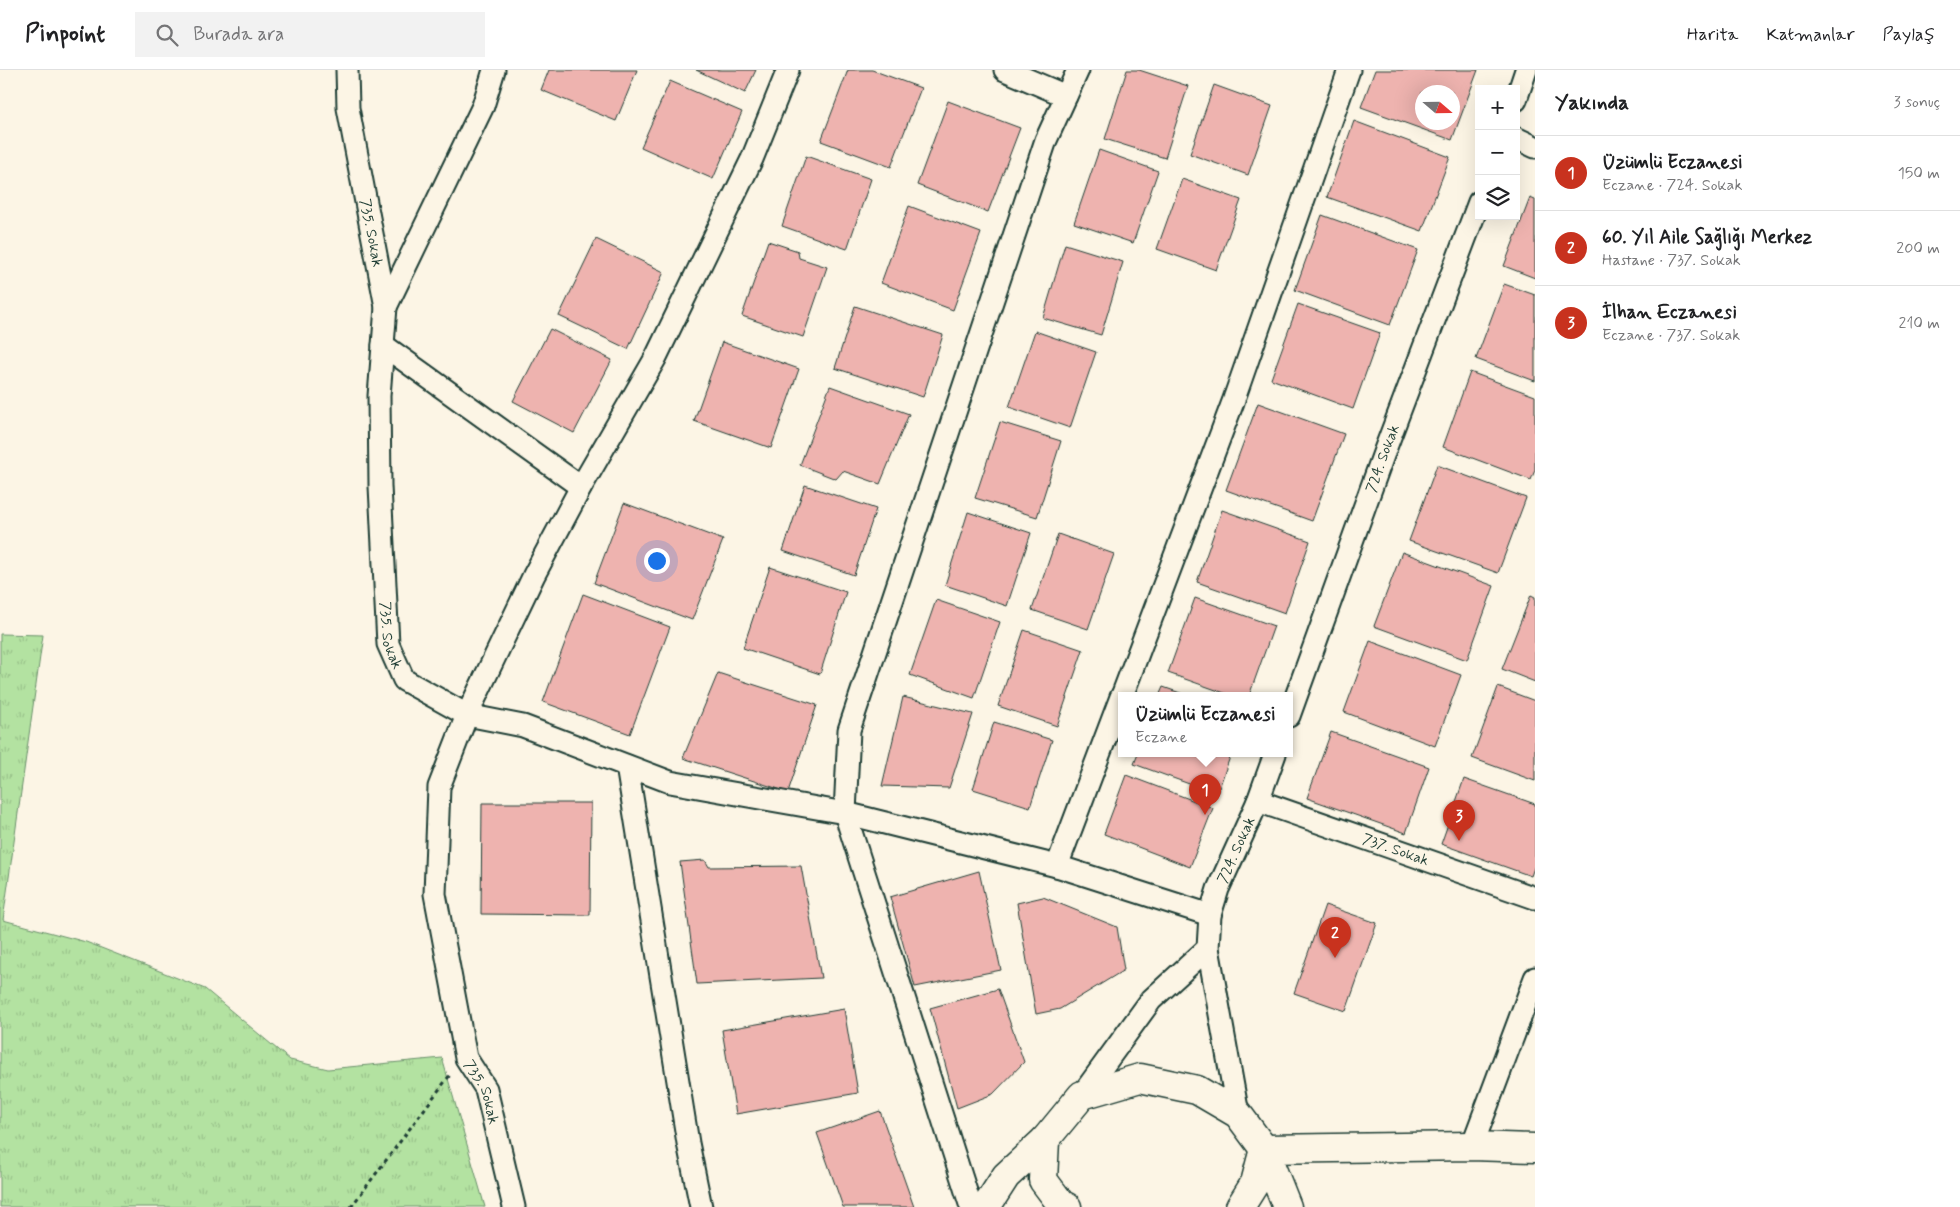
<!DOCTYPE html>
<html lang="tr">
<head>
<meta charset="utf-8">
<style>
  body { margin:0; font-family:Mynerve,sans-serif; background:#f2f2f2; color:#202124 }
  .controls { position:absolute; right:15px; top:15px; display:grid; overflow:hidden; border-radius:0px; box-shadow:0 5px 20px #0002 }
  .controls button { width:45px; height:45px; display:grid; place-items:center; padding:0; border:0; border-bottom:1px solid #e0e0e0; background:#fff; color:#202124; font:25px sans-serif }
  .compass { position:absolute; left:1415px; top:15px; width:45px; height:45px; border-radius:50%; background:#fff; box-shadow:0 5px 20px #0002; rotate:110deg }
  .you { position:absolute; left:656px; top:490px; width:18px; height:18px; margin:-12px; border:4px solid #fff; border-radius:50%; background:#1a73e8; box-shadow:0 0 0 8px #1a73e833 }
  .badge { display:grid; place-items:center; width:32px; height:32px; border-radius:50%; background:#c8321e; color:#fff; font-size:16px; font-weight:700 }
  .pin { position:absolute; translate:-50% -41px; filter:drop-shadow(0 1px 2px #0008) }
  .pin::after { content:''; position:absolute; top:26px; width:18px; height:15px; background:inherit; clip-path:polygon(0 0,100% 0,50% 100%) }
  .popup { position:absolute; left:1118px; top:622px; width:175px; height:65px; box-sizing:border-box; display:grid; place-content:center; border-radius:0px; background:#fff; filter:drop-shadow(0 1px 4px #0005); font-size:16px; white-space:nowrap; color:#757577 }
  .popup b { font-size:19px; color:#202124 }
  .popup::after { content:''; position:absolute; left:50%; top:100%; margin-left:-10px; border:10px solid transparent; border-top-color:#fff }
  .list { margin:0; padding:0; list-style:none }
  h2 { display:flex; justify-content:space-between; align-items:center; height:65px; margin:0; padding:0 20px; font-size:21px }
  h2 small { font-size:16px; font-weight:400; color:#757577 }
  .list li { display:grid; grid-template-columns:32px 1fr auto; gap:15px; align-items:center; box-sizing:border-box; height:75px; padding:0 20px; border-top:1px solid #e0e0e0 }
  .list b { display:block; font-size:19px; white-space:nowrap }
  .list p { margin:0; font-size:16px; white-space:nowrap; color:#757577 }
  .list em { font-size:16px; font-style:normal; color:#757577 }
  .icon { flex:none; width:28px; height:28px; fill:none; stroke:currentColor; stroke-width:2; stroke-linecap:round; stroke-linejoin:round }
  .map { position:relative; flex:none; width:1535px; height:1137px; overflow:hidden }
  header { display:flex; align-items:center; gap:30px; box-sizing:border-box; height:70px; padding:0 25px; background:#fff; border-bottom:1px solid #e0e0e0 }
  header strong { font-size:24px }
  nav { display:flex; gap:28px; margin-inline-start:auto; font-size:18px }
  .search { width:350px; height:45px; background:#f2f2f2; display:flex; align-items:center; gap:12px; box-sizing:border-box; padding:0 18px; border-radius:0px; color:#757577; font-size:19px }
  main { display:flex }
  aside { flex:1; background:#fff }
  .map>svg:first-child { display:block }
</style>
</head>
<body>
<header>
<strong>Pinpoint</strong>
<div class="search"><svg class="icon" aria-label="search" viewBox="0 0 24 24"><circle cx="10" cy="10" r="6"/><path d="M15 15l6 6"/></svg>Burada ara</div>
<nav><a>Harita</a><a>Katmanlar</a><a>Paylaş</a></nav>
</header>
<main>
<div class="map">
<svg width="1535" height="1137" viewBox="0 0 1535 1137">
  <defs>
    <pattern id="park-tufts" width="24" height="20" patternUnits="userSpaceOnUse" patternTransform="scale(1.25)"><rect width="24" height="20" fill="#b3e2a1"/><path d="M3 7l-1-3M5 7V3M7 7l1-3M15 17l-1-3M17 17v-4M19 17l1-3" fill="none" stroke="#9ac38b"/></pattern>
  </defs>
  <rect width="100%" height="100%" fill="#fcf5e5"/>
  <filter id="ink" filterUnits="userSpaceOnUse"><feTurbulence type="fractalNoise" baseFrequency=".02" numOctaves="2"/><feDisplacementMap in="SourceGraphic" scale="10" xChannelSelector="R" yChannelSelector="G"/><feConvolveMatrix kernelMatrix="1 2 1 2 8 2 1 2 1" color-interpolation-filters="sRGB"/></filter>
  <g filter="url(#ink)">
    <polygon fill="url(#park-tufts)" stroke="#69906a" points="0,564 43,565 3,850 86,872 205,919 290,990 328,999 442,988 485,1137 0,1137"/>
    <g fill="#eeb3af" stroke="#1f3d34" fill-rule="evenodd">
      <polygon points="549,0 637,0 616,51 541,20"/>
      <polygon points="696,0 756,0 745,23"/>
      <polygon points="848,0 872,0 921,18 891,97 821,71"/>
      <polygon points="1127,0 1139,0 1188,16 1165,88 1105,69"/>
      <path d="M1375,0H1478L1452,70L1361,37ZM1422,22H1452V52H1422Z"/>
      <polygon points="670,11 742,42 713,109 641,77"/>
      <polygon points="1214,15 1272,36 1248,105 1190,84"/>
      <polygon points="948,31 1020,58 988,142 917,115"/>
      <polygon points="1354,51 1450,87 1422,161 1327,127"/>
      <polygon points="1099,80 1158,101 1133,173 1074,153"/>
      <polygon points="806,86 871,109 847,179 782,156"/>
      <polygon points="1182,109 1241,130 1216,200 1157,179"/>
      <polygon points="1530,128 1535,130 1535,208 1504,196"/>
      <polygon points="909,136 981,163 953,240 881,213"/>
      <polygon points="1322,145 1418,180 1390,255 1295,220"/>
      <polygon points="596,169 664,202 628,279 559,246"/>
      <polygon points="768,171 798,181 799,188 827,197 803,267 742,246"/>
      <polygon points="1065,174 1123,192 1101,265 1043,248"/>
      <polygon points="1504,214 1535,225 1535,311 1476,289"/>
      <polygon points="1298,234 1380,263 1353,339 1271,309"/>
      <polygon points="855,236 943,265 923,327 835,298"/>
      <polygon points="550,259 612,290 574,363 513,331"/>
      <polygon points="1035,261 1096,282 1070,358 1009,337"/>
      <polygon points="722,272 799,299 771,378 694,351"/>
      <polygon points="1470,302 1535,326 1535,400 1531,410 1443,377"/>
      <polygon points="830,316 909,344 880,414 843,401 836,409 800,395"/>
      <polygon points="1258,333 1344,364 1312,451 1226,420"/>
      <polygon points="1000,352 1061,371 1037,447 975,428"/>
      <polygon points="1437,395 1526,428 1498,503 1409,471"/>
      <polygon points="805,415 876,439 854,505 783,481"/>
      <polygon points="624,433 723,470 692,550 594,513"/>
      <polygon points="1222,440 1310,471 1285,543 1197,512"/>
      <polygon points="968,442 1031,463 1007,536 945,515"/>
      <polygon points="1058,464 1114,484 1088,559 1032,540"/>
      <polygon points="1402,482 1494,516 1467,590 1374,556"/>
      <polygon points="770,497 846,522 820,604 743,578"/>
      <polygon points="583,524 670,557 630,664 543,632"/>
      <polygon points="1531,525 1535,527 1535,612 1502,599"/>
      <polygon points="1195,528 1274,556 1249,626 1233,626 1168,603"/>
      <polygon points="936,530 1000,552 974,628 910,605"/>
      <polygon points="1024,560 1083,580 1057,656 998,636"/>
      <polygon points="1370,571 1461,605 1435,676 1344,642"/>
      <polygon points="718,603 817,635 788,722 683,688"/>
      <polygon points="1163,617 1189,626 1159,626"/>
      <polygon points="1498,617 1535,631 1535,711 1472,688"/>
      <polygon points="903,627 973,644 949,718 882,716"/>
      <polygon points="994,652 1052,670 1030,737 973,719"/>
      <polygon points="1331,662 1429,697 1406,763 1307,728"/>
      <polygon points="1138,684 1231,684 1217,724 1134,694"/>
      <polygon points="1126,705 1213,738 1190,797 1104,764"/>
      <polygon points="1464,709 1535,734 1535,795 1531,806 1441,774"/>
      <polygon points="482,733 591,733 590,845 481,844"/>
      <polygon points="705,790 709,797 801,796 821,908 697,914 680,792"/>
      <polygon points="979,801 1001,900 915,917 890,827"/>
      <polygon points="1043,827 1117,857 1124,900 1060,939 1036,944 1017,833"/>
      <polygon points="1325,835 1377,853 1346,941 1294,923"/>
      <polygon points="998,919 1024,992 993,1024 957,1038 930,938"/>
      <polygon points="844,939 858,1023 736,1044 722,960"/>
      <polygon points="880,1041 914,1137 843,1137 817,1063"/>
    </g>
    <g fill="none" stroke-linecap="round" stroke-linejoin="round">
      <defs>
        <g id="street">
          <path id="s1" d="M347,0L348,38L386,237L379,326L380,416L388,574L404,610L467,645L439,717L435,824L466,988L486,1019L514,1137"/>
          <polyline points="788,0 752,89 655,289 581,417 534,505 467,645 523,656 670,712 845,743 1057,796"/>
          <polyline points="1005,0 1066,26"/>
          <polyline points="1516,30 1526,0"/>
          <polyline points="1516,68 1535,77"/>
          <polyline points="386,237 483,36 494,0"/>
          <polyline points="383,275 581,417"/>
          <polyline points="1122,626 1233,332 1349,0"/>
          <polyline points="1121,627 1057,796 1210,845"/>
          <path id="s2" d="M1289,646L1385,380L1479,132"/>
          <polyline points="627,696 688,1073 701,1137"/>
          <path id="s3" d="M1258,731L1535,828"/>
          <polyline points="1082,1025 1151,930 1208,878"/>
          <path id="s4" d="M1238,1044L1208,878L1210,845L1218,819L1258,731L1275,684"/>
          <polyline points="1472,1076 1535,908"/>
          <polyline points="971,1137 845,743 849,660 1046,70 1078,0"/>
        </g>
        <g id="secondary">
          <polyline points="1264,1079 1472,1076 1535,1078"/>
          <polyline points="986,1137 1006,1106 1045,1070"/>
          <polyline points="1067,1137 1061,1134 1043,1110 1045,1070 1082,1025 1140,1008 1197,1020 1238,1044 1264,1079 1287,1137"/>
          <polyline points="1240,1137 1255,1113 1264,1079"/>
        </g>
      </defs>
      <use href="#street" stroke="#1f3d34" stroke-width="25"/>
      <use href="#secondary" stroke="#1f3d34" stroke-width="31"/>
      <polyline stroke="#1f3d34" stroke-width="3" stroke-dasharray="4 4" stroke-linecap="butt" points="351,1137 450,1005"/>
      <use href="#street" stroke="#fcf5e5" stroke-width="21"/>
      <use href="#secondary" stroke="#fcf5e5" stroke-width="28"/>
    </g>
  </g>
  <g text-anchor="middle" stroke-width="4" stroke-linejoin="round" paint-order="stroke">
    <g font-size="15" fill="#1f3d34" stroke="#fcf5e5">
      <text dy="5" stroke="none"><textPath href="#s1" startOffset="165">735. Sokak</textPath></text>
      <text dy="5" stroke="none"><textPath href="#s2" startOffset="274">724. Sokak</textPath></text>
      <text dy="5" stroke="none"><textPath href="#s1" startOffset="570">735. Sokak</textPath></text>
      <text dy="5" stroke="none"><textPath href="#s4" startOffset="272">724. Sokak</textPath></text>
      <text dy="5" stroke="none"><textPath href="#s3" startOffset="146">737. Sokak</textPath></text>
      <text dy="5" stroke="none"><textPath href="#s1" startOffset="1079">735. Sokak</textPath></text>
    </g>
  </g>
</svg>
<div class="controls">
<button>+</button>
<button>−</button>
<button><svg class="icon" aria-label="layers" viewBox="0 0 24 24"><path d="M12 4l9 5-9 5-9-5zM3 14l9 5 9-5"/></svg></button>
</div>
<svg class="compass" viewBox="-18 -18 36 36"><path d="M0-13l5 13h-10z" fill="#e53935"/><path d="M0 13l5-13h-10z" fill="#757577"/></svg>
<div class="you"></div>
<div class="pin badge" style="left:1205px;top:745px">1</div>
<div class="popup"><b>Üzümlü Eczanesi</b>Eczane</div>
<div class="pin badge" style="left:1335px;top:888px">2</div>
<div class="pin badge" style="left:1459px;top:771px">3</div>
</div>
<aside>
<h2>Yakında<small>3 sonuç</small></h2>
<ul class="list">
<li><span class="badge">1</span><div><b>Üzümlü Eczanesi</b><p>Eczane · 724. Sokak</p></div><em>150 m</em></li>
<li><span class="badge">2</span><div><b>60. Yıl Aile Sağlığı Merkez</b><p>Hastane · 737. Sokak</p></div><em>200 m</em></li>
<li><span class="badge">3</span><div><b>İlhan Eczanesi</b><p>Eczane · 737. Sokak</p></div><em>210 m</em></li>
</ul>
</aside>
</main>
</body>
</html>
